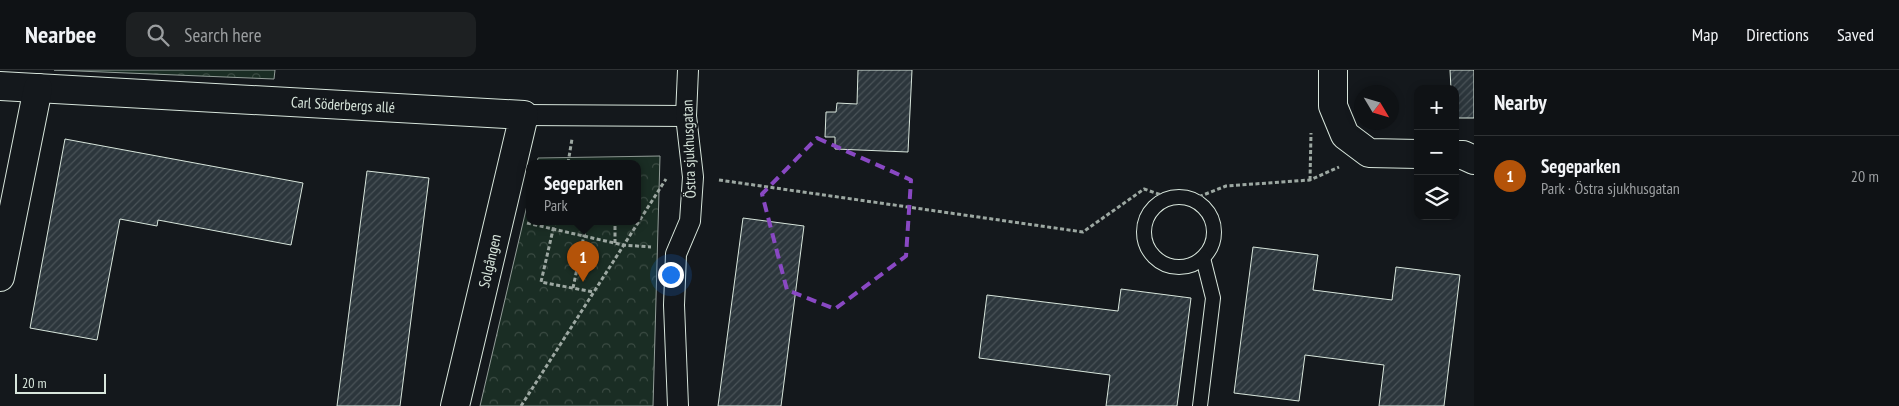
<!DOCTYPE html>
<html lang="en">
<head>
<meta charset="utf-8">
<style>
  body { margin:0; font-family:"PT Sans Narrow",sans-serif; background:#1d2022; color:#f1f3f6 }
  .controls { position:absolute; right:15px; top:15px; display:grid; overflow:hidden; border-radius:10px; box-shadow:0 2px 8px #0003 }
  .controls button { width:45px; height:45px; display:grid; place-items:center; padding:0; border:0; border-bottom:1px solid #2f3234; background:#0f1215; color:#f1f3f6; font:25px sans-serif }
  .compass { position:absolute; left:1354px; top:15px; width:45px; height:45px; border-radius:50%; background:#0f1215; box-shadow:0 2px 8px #0003; rotate:128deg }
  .scale { position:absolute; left:15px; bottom:12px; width:91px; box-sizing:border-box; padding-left:5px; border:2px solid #d8e6dc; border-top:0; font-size:14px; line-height:18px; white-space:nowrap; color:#d8e6dc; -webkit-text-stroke:4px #14181c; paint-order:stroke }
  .you { position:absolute; left:670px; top:204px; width:18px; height:18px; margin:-12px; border:4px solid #fff; border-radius:50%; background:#1a73e8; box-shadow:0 0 0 8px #1a73e833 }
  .badge { display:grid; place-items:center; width:32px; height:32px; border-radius:50%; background:#b45309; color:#fff; font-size:16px; font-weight:700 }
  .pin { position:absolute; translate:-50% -41px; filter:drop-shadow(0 1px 2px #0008) }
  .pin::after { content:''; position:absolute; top:26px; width:18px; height:15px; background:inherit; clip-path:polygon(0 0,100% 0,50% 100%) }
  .popup { position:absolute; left:526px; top:90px; width:115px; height:65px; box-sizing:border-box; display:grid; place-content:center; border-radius:10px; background:#0f1215; filter:drop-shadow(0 1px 4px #0005); font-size:16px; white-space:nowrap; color:#9b9ea0 }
  .popup b { font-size:19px; color:#f1f3f6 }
  .popup::after { content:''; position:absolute; left:50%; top:100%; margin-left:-10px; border:10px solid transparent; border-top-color:#0f1215 }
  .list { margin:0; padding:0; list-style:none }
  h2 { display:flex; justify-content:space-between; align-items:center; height:65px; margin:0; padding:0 20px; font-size:21px }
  h2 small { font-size:16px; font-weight:400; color:#9b9ea0 }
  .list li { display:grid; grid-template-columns:32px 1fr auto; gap:15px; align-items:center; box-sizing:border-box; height:80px; padding:0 20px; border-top:1px solid #2f3234 }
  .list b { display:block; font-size:19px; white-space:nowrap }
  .list p { margin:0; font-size:16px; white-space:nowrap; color:#9b9ea0 }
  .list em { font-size:16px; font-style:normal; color:#9b9ea0 }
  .icon { flex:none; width:28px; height:28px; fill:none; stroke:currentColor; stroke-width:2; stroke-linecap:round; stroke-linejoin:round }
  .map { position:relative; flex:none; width:1474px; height:336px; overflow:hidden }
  header { display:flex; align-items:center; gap:30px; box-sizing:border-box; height:70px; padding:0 25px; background:#0f1215; border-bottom:1px solid #2f3234 }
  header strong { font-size:24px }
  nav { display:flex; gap:28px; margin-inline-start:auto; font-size:18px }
  .search { width:350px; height:45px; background:#1d2022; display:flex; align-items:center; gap:12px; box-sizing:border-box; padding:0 18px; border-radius:10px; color:#9b9ea0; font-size:19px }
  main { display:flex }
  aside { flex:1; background:#0f1215 }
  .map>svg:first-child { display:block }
</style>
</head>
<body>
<header>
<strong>Nearbee</strong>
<div class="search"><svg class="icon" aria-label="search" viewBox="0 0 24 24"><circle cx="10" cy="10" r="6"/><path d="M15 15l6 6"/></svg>Search here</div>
<nav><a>Map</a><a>Directions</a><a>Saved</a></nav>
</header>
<main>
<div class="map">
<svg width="1474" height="336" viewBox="0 0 1474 336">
  <defs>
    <pattern id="park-crowns" width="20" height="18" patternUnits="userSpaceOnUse" patternTransform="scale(1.25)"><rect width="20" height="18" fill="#1a2d24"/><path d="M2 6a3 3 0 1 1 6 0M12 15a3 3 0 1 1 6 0" fill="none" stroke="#3b4b43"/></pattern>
    <pattern id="building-hatch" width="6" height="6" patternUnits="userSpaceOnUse" patternTransform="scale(1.25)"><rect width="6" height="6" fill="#2c363c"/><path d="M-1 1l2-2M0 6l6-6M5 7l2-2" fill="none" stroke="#4a5358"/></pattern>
  </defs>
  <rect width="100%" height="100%" fill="#14181c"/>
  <g fill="url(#park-crowns)" stroke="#939e99">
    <polygon points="54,0 275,0 274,9"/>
    <polygon points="660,86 653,336 480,336 529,127 529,151 637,151 637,93 537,93 538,88"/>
  </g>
  <g fill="url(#building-hatch)" stroke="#d8e6dc">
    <polygon points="858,0 912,0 908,82 835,79 835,67 825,67 826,42 836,42 837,33 857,34"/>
    <polygon points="1450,0 1474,0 1474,48 1455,48 1455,19 1451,19"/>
    <polygon points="65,69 303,113 291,175 158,150 157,156 120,149 97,270 30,258"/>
    <polygon points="367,101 429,108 400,336 337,336"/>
    <polygon points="743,148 804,156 781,336 718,336"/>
    <polygon points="1253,177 1318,185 1313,220 1392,230 1396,197 1460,205 1444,336 1379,336 1384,295 1305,285 1299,331 1234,323"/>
    <polygon points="1121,219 1191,228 1177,336 1106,336 1110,305 979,288 987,225 1118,241"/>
  </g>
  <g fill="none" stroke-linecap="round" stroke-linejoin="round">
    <defs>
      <g id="service">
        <circle cx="1179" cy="162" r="35"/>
        <polyline points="1200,336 1213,228 1203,188"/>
      </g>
      <g id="pedestrian">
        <polyline points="524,45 686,46"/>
        <polyline points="678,336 674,235 676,184 690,151 693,107 686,46 688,0"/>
      </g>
      <g id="minor">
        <polyline points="1333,0 1333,36 1345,65 1369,83 1418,84"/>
        <polyline points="0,16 524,45 455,336"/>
        <polyline points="1455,85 1463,85 1474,90"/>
        <polyline points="0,207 38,18"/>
      </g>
    </defs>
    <use href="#service" stroke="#d8e6dc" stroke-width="16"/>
    <use href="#pedestrian" stroke="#d8e6dc" stroke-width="22"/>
    <use href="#minor" stroke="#d8e6dc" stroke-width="30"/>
    <g stroke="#9da8a2" stroke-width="3" stroke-dasharray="4 2.5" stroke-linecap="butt">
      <polyline points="568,93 572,69"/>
      <polyline points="719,110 1083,162 1144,119 1170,128"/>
      <polyline points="1310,110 1311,63"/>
      <polyline points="1193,129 1226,116 1310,110 1339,97"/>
      <polyline points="555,151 541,212 593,222"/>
      <polyline points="527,153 623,175 651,177"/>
      <polyline points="615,173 615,151"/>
      <polyline points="573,218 587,151"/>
      <polyline points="521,336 666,109"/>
    </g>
    <use href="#service" stroke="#14181c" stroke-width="14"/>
    <use href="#pedestrian" stroke="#14181c" stroke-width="20"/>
    <use href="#minor" stroke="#14181c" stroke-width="28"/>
  </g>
  <path fill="none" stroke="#8948c3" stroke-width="4" stroke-dasharray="10 6" stroke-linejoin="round" d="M817,68L911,110L906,186L835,239L787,220L762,124Z"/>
  <g text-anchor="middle" stroke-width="4" stroke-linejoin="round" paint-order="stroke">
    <g font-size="15" fill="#d8e6dc" stroke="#14181c">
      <text transform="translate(343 35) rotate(3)" y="5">Carl Söderbergs allé</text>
      <text transform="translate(689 79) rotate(-92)" y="5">Östra sjukhusgatan</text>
      <text transform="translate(490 191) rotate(-77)" y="5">Solgången</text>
    </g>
  </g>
</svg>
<div class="controls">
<button>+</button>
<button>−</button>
<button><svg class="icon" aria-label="layers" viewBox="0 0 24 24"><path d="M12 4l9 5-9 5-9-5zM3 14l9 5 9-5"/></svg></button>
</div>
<svg class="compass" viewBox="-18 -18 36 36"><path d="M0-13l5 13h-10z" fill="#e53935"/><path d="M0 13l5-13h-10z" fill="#9b9ea0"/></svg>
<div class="scale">20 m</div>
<div class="you"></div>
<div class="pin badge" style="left:583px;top:212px">1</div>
<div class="popup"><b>Segeparken</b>Park</div>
</div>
<aside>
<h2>Nearby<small></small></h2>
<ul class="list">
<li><span class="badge">1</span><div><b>Segeparken</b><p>Park · Östra sjukhusgatan</p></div><em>20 m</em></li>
</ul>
</aside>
</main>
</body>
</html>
